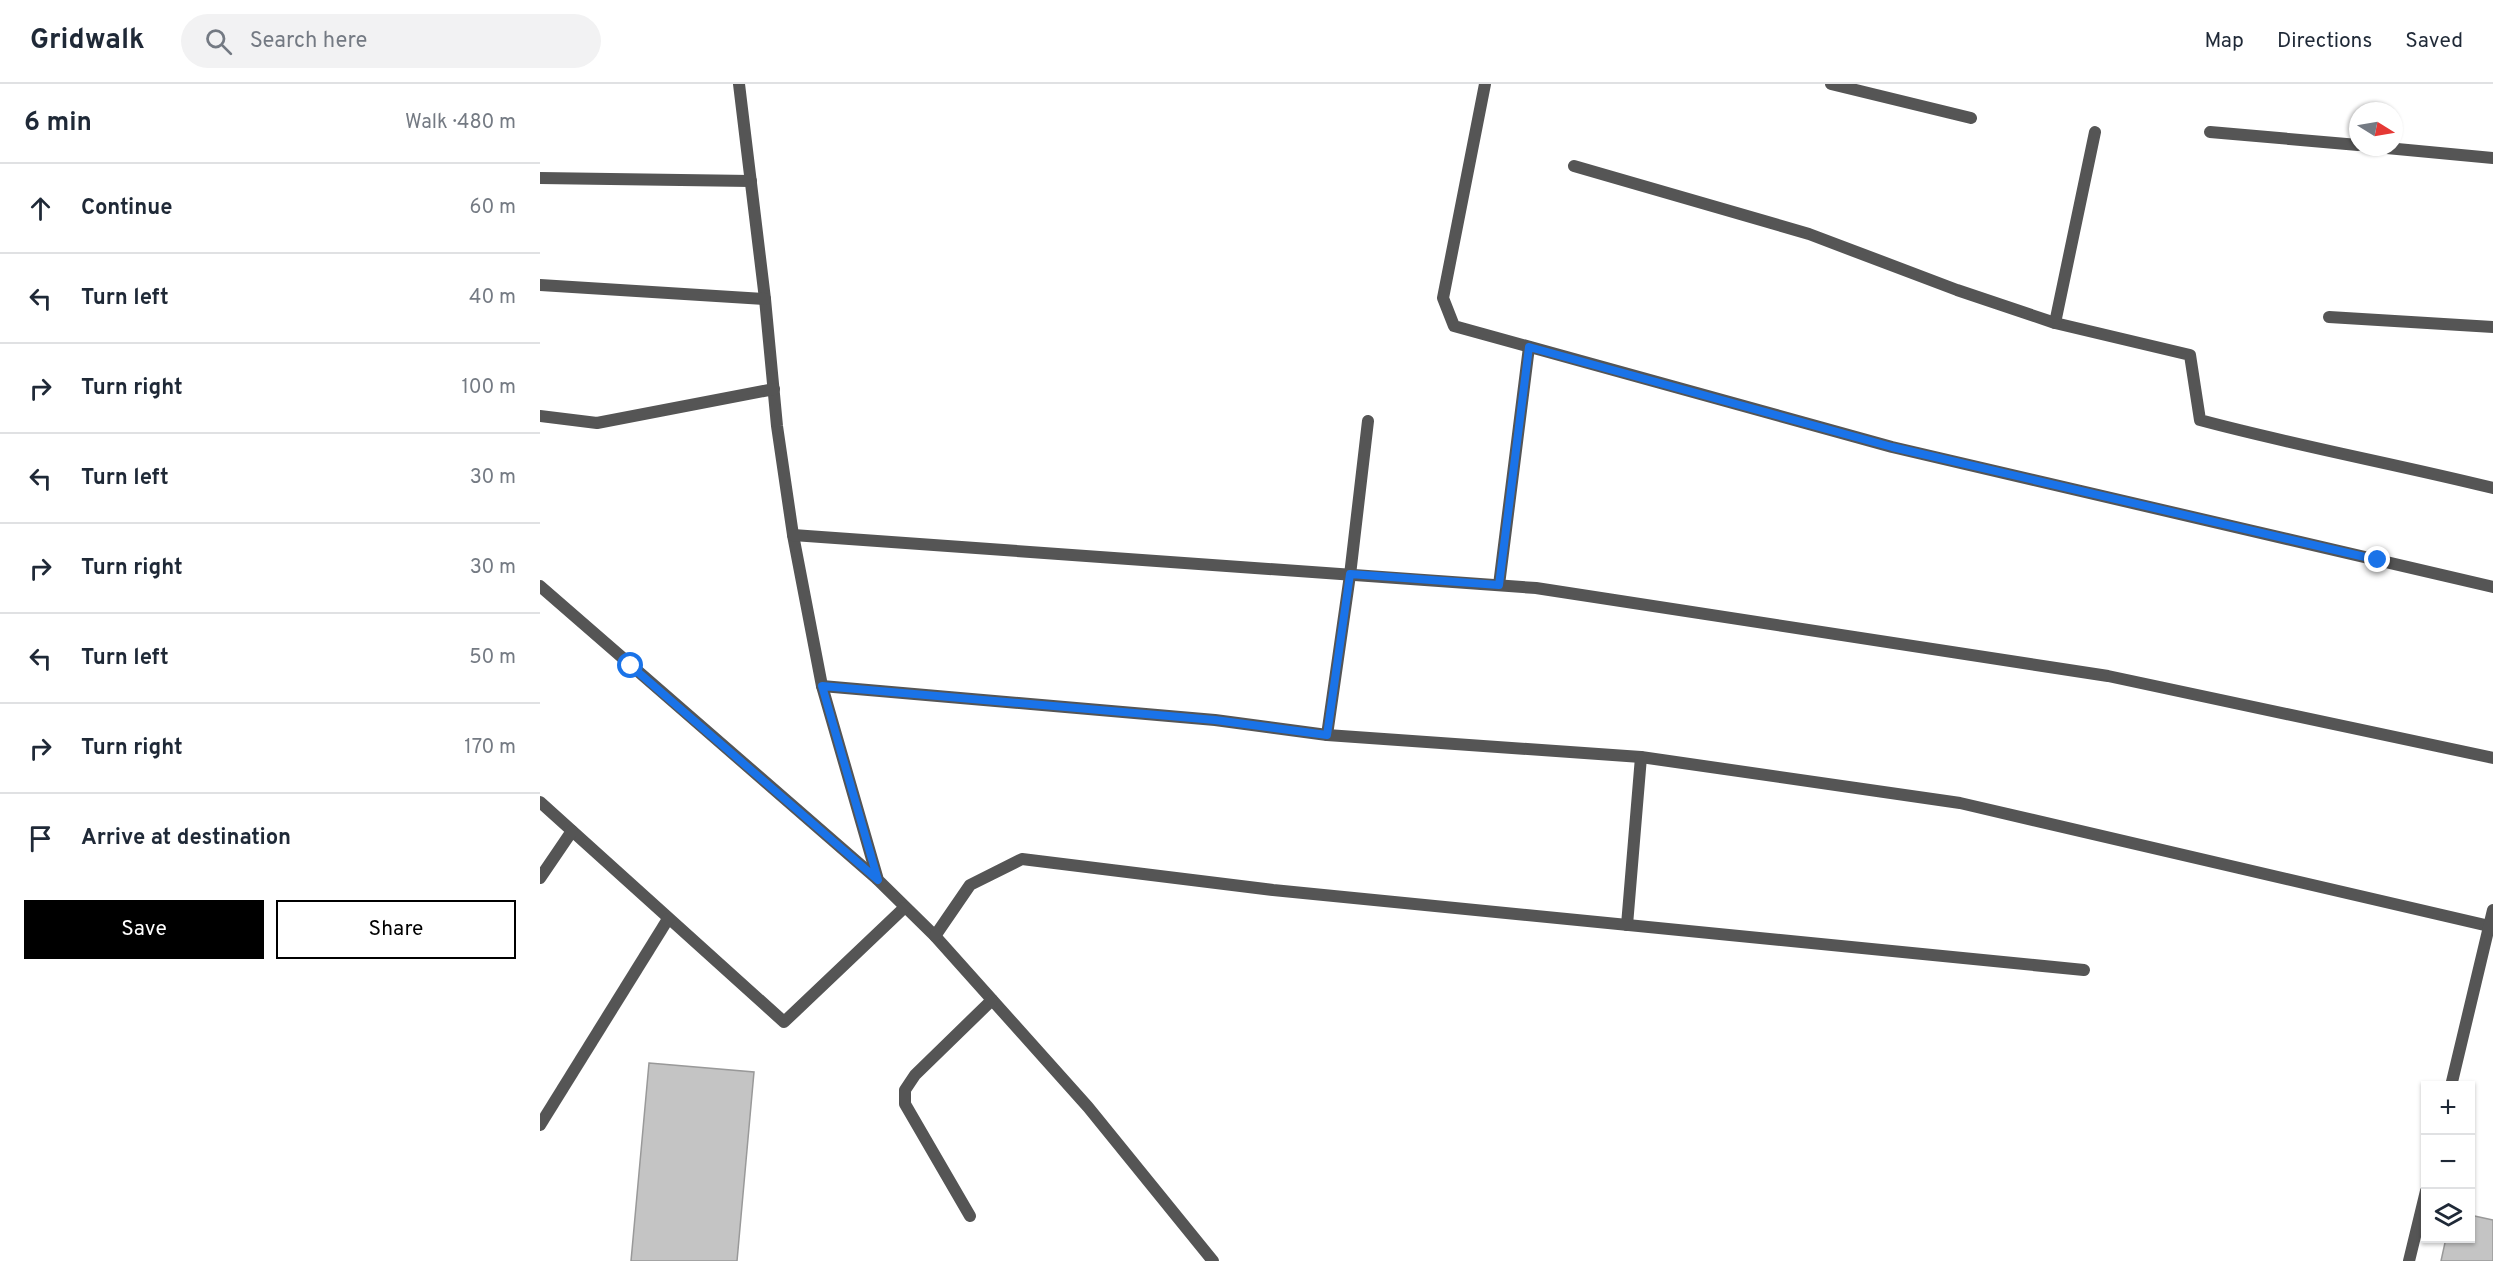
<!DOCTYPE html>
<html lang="en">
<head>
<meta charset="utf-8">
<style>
  body { margin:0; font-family:Overpass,sans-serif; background:#f2f2f3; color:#1f2937 }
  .controls { position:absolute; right:18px; bottom:18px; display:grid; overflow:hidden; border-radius:0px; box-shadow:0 2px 4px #0004 }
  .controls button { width:54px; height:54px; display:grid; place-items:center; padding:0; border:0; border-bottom:2px solid #e0e1e3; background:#fff; color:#1f2937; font:30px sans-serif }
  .compass { position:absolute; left:1809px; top:18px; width:54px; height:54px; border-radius:50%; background:#fff; box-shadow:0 2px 4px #0004; rotate:101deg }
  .stop { position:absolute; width:18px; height:18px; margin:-14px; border:4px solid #1a73e8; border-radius:50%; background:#fff }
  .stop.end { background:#1a73e8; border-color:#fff; box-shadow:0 2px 6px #0008 }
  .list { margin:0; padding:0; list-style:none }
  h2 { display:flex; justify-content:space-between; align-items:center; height:78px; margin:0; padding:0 24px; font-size:26px }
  h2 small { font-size:20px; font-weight:400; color:#747a83 }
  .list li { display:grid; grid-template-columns:39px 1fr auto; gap:18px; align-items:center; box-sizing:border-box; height:90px; padding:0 24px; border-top:2px solid #e0e1e3 }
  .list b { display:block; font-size:22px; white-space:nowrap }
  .list em { font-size:20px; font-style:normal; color:#747a83 }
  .actions { display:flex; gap:12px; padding:18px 24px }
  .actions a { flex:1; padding:14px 0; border:2px solid #000; border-radius:0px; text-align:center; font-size:21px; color:#000 }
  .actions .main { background:#000; color:#fff }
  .icon { flex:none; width:33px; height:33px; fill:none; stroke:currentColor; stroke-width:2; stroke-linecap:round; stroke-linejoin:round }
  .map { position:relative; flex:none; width:1953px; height:1177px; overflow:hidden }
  header { display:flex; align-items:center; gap:36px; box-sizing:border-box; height:84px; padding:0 30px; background:#fff; border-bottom:2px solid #e0e1e3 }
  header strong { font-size:28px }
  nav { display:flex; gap:33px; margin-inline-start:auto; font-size:21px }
  .search { width:420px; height:54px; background:#f2f2f3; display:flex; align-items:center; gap:15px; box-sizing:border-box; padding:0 21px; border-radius:33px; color:#747a83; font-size:22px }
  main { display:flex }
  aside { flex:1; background:#fff }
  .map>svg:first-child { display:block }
</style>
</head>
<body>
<header>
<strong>Gridwalk</strong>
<div class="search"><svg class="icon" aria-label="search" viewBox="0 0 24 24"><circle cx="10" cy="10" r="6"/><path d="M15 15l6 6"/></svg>Search here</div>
<nav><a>Map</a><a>Directions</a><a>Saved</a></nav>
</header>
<main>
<aside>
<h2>6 min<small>Walk · 480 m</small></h2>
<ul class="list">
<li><svg class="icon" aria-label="ahead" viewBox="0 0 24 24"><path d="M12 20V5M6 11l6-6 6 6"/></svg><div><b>Continue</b></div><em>60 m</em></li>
<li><svg class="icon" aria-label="left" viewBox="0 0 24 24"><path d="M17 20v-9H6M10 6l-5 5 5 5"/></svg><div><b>Turn left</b></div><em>40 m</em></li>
<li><svg class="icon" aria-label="right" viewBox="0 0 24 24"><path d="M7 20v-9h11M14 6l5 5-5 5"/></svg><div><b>Turn right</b></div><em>100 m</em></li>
<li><svg class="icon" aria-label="left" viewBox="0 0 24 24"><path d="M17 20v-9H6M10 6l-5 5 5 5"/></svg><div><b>Turn left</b></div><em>30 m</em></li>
<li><svg class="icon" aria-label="right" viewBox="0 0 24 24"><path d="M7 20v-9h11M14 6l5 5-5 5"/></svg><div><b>Turn right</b></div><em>30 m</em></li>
<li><svg class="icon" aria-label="left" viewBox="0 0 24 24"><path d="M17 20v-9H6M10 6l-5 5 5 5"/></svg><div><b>Turn left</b></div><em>50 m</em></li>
<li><svg class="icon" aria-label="right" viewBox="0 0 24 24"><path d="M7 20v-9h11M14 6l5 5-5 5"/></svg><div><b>Turn right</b></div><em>170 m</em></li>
<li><svg class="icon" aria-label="arrive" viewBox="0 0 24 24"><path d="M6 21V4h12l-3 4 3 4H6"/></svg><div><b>Arrive at destination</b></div></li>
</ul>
<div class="actions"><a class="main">Save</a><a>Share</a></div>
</aside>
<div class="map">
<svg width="1953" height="1177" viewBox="0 0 1953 1177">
  <rect width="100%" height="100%" fill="#fff"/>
  <g fill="#c4c4c4" stroke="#999" stroke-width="1.5">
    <polygon points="109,979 214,988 197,1177 91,1177"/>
    <polygon points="1930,1131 1953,1136 1953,1177 1901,1177 1906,1154 1930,1154"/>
  </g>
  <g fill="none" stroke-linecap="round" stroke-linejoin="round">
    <g stroke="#555" stroke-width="12">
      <polyline points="199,0 225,215 237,342 253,451 282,602 338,796 395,852 548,1023 673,1177"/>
      <polyline points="945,0 903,214 914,242 1352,363 1953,503"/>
      <polyline points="1291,0 1431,34"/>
      <polyline points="1670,48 1818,61"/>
      <polyline points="1836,63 1953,74"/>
      <path d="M1034,82L1269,150L1417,206L1515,239L1650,271L1660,336C1757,362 1856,380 1953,404"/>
      <polyline points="0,94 211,97"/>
      <polyline points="0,201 225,215"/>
      <polyline points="1789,233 1953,243"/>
      <polyline points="1515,239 1555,48"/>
      <polyline points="0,332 57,339 234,305"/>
      <polyline points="253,451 996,504 1568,592 1953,674"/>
      <polyline points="959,501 989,263"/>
      <polyline points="0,502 337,795"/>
      <polyline points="282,602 675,636 787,651 1101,673 1420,719 1953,843"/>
      <polyline points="787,651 810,491 828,337"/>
      <polyline points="0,718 244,938 364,824"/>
      <polyline points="0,794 32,747"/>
      <polyline points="1087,841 1101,673"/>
      <polyline points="395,852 430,801 482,775 733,806 1544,886"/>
      <polyline points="1911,1002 1953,826"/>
      <polyline points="0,1041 128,835"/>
      <polyline points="430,1132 365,1020 365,1006 375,991 452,916"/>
      <polyline points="1869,1177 1886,1107"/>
    </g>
  </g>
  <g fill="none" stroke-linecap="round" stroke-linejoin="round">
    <polyline stroke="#1a73e8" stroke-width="8" points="91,582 338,796 282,602 675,636 787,651 810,490 959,501 989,263 1352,363 1838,476"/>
  </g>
</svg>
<div class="controls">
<button>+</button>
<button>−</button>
<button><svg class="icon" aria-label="layers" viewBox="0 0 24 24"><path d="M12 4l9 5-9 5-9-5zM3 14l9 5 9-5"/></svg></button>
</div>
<svg class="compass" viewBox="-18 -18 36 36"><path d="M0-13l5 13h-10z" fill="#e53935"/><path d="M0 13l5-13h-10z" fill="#747a83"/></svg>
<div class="stop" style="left:91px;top:582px"></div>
<div class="stop end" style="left:1838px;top:476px"></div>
</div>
</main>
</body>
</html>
